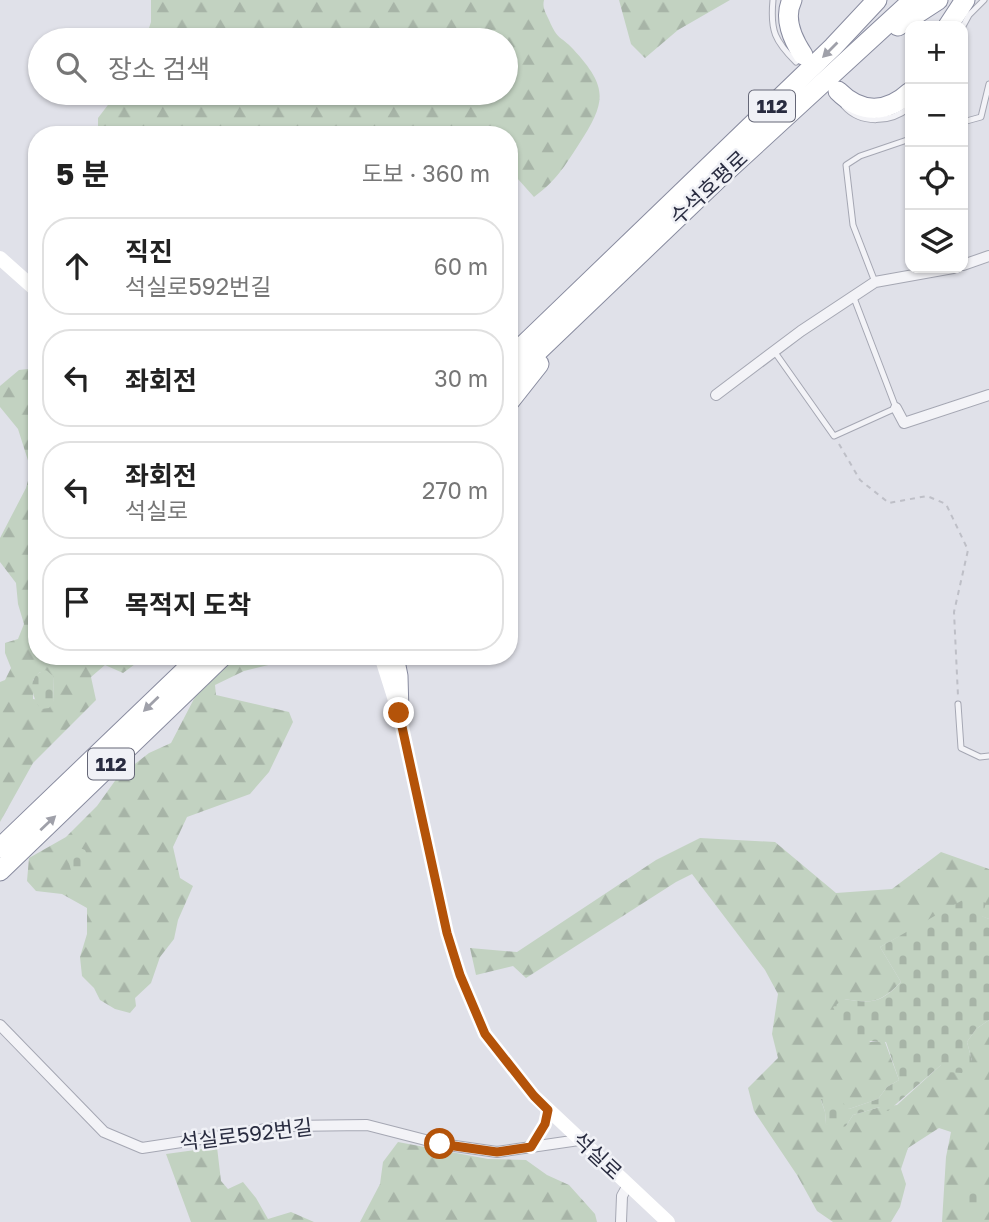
<!DOCTYPE html>
<html lang="ko">
<head>
<meta charset="utf-8">
<style>
  body { margin:0; font-family:"Golos Text","Noto Sans KR",sans-serif; background:#f2f2f2; color:#222 }
  .controls { position:absolute; right:21px; top:21px; display:grid; overflow:hidden; border-radius:14px; box-shadow:0 2px 5px #0004 }
  .controls button { width:63px; height:63px; display:grid; place-items:center; padding:0; border:0; border-bottom:2px solid #e0e0e0; background:#fff; color:#222; font:35px sans-serif }
  .stop { position:absolute; width:21px; height:21px; margin:-16px; border:5px solid #b45309; border-radius:50%; background:#fff }
  .stop.end { background:#b45309; border-color:#fff; box-shadow:0 2px 7px #0008 }
  .list { margin:0; padding:0; list-style:none }
  h2 { display:flex; justify-content:space-between; align-items:center; height:91px; margin:0; padding:0 28px; font-size:30px }
  h2 small { font-size:23px; font-weight:400; color:#767676 }
  .list li { display:grid; grid-template-columns:46px 1fr auto; gap:21px; align-items:center; box-sizing:border-box; height:98px; margin:0 14px 14px; padding:0 14px; border:2px solid #e0e0e0; border-radius:28px }
  .list b { display:block; font-size:26px; white-space:nowrap }
  .list p { margin:0; font-size:23px; white-space:nowrap; color:#767676 }
  .list em { font-size:23px; font-style:normal; color:#767676 }
  .icon { flex:none; width:38px; height:38px; fill:none; stroke:currentColor; stroke-width:2; stroke-linecap:round; stroke-linejoin:round }
  .map { position:relative; flex:none; width:989px; height:1222px; overflow:hidden }
  .search { position:absolute; background:#fff; box-shadow:0 2px 5px #0004; left:28px; top:28px; width:490px; height:77px; display:flex; align-items:center; gap:18px; box-sizing:border-box; padding:0 24px; border-radius:38px; color:#767676; font-size:26px }
  .panel { position:absolute; background:#fff; box-shadow:0 2px 5px #0004; left:28px; top:126px; width:490px; height:539px; border-radius:28px }
  .map>svg:first-child { display:block }
</style>
</head>
<body>
<div class="map">
<svg width="989" height="1222" viewBox="0 0 989 1222">
  <defs>
    <pattern id="forest-firs" width="22" height="20" patternUnits="userSpaceOnUse" patternTransform="scale(1.75)"><rect width="22" height="20" fill="#c2d2c1"/><path d="M5 1l3.5 6h-7zM16 11l3.5 6h-7z" fill="#a7b4a7"/></pattern>
    <pattern id="cemetery-stones" width="16" height="16" patternUnits="userSpaceOnUse" patternTransform="scale(1.75)"><rect width="16" height="16" fill="#c2d2c1"/><path d="M2 7V4a2 2 0 0 1 4 0v3zM10 15v-3a2 2 0 0 1 4 0v3z" fill="#a7b4a7"/></pattern>
  </defs>
  <rect width="100%" height="100%" fill="#e0e1e9"/>
  <g fill="url(#forest-firs)" fill-rule="evenodd">
    <path d="M151,0H544C542,8 546,13 549,20C558,41 560,35 573,49C608,87 607,101 579,144C564,167 557,180 534,197L509,169V135H98V118L117,93H506V40H145L151,22Z"/>
    <polygon points="619,0 730,0 678,30 645,58 631,44"/>
    <path d="M37,368V531L33,559L37,565V656H146L123,673L105,665L91,677L96,700L33,763L0,822V682L5,680L11,668L5,653V643L18,639L24,624L18,604L16,583L0,562V538L26,488L31,470L18,429L0,407V386L19,370ZM40,672L53,676L54,702L33,699V680Z"/>
    <polygon points="234,656 305,656 244,671 215,685 216,695 289,712 293,722 269,772 250,794 187,817 173,847 180,878 193,886 178,920 174,939 160,957 151,983 135,998 136,1006 130,1013 115,1009 100,1000 94,988 82,976 80,957 87,934 87,908 62,894 36,891 27,881 29,858 66,837 97,806 117,778 149,753 171,743 196,695"/>
    <path d="M700,838L775,842L836,893L892,889L941,852L989,869V919L981,916L900,936L880,947L901,982C880,1003 872,1004 844,999L870,1042H885L899,1080L887,1087L878,1099L849,1109L821,1100L825,1112L826,1124L846,1126L853,1115L880,1107L897,1105L942,1064L972,1061L967,1042L976,1029L989,1020V1222H942L946,1157L951,1132L939,1128L908,1148L901,1169L906,1184L900,1207L891,1222H833L817,1211L797,1175L754,1111L748,1088L778,1058L772,1034L778,994L765,970L692,874L676,882L526,978L513,966L476,975L470,948L517,952L656,860Z"/>
    <polygon points="398,1142 488,1159 526,1160 547,1175 569,1185 595,1214 597,1222 360,1222 380,1184 383,1162"/>
    <polygon points="217,1147 221,1181 228,1189 243,1182 256,1198 268,1219 291,1212 314,1222 191,1222 166,1154"/>
  </g>
  <g fill="url(#cemetery-stones)">
    <path d="M46,670L53,676L54,702L49,708L41,709C31,697 26,675 46,670Z"/>
    <path d="M75,846L85,850L92,865L83,880L74,878C69,865 66,858 75,846Z"/>
    <path d="M968,897L986,903L982,916L989,919V1020L976,1029L967,1042L972,1061L962,1073L947,1072L941,1065L888,1111L880,1107L853,1115L846,1126L836,1130L826,1124L825,1112L821,1099L841,1101L849,1109L878,1099L887,1087L899,1080L886,1042C853,1042 846,1035 833,1007L844,999C872,1004 881,1003 901,982L880,947Z"/>
    <circle cx="972" cy="1202" r="10"/>
  </g>
  <g fill="none" stroke-linecap="round" stroke-linejoin="round">
    <defs>
      <g id="lane">
        <path d="M773,0C770,31 775,41 796,62"/>
        <polyline points="963,26 969,15 984,0"/>
        <path d="M844,106C861,125 891,123 910,107"/>
        <polyline points="963,122 981,117 989,84"/>
        <polyline points="875,282 853,225 846,165 860,156 910,139"/>
        <polyline points="774,351 834,436 896,408 854,298"/>
        <polyline points="958,704 961,748 980,757 989,756"/>
      </g>
      <g id="street">
        <polyline points="963,265 989,256"/>
        <polyline points="716,395 801,331 875,282 953,268"/>
        <polyline points="896,408 904,423 989,395"/>
        <polyline points="0,1025 104,1132 142,1148 286,1126 367,1125 441,1144 497,1152 579,1140"/>
        <polyline points="621,1222 622,1196 628,1185"/>
      </g>
      <g id="highway">
        <path d="M792,0C783,18 793,40 803,55"/>
        <polyline points="898,26 938,0"/>
        <polyline points="948,26 965,0"/>
        <path d="M838,91C861,114 886,114 910,92"/>
        <polyline points="509,359 833,47 877,0"/>
        <polyline points="509,379 718,179 913,0"/>
        <polyline points="509,402 539,364"/>
        <polyline points="394,656 398,676 399,713"/>
        <polyline points="0,848 200,656"/>
        <polyline points="0,871 223,656"/>
      </g>
    </defs>
    <use href="#lane" stroke="#a5a7b3" stroke-width="7"/>
    <use href="#street" stroke="#a5a7b3" stroke-width="12"/>
    <use href="#highway" stroke="#888b9f" stroke-width="21"/>
    <polyline stroke="#bebfc7" stroke-width="2" stroke-dasharray="5 5" stroke-linecap="butt" points="839,444 860,480 889,503 927,496 946,504 968,550 954,612 958,696"/>
    <use href="#lane" stroke="#f3f3f7" stroke-width="5"/>
    <use href="#street" stroke="#f3f3f7" stroke-width="10"/>
    <g stroke="#fff" stroke-width="14">
      <polyline points="0,258 37,291"/>
      <polyline points="381,656 399,713 447,933 460,975 485,1034 534,1096 668,1222"/>
      <polyline points="531,1147 545,1124 548,1110"/>
    </g>
    <use href="#highway" stroke="#fff" stroke-width="19"/>
  </g>
  <defs><path id="oneway-solid" d="M-6-.8H1V-3.2L6.5 0L1 3.2V.8H-6Z" transform="scale(1.75)"/></defs>
  <g fill="#9fa0a9">
    <use href="#oneway-solid" transform="translate(830 50) rotate(135)"/>
    <use href="#oneway-solid" transform="translate(151 704) rotate(136)"/>
    <use href="#oneway-solid" transform="translate(48 823) rotate(-43)"/>
  </g>
  <g fill="none" stroke-linecap="round" stroke-linejoin="round">
    <polyline stroke="#b45309" stroke-width="9" points="399,713 447,933 460,975 485,1034 534,1096 548,1110 545,1124 531,1147 497,1152 440,1144"/>
  </g>
  <g text-anchor="middle" stroke-width="5" stroke-linejoin="round" paint-order="stroke">
    <g fill="#f0f1f6" stroke="#656777" stroke-width="2">
      <rect x="749" y="90.5" width="46" height="31" rx="5"/>
      <rect x="88" y="748.5" width="46" height="31" rx="5"/>
    </g>
    <g font-size="19" font-weight="bold" fill="#292c40">
      <text x="772" y="113">112</text>
      <text x="111" y="771">112</text>
    </g>
    <g font-size="21" fill="#292c40" stroke="#f0f1f6">
      <text transform="translate(709 188) rotate(-43)" y="7">수석호평로</text>
      <text transform="translate(246 1135) rotate(-7)" y="7">석실로592번길</text>
      <text transform="translate(597 1156) rotate(43)" y="7">석실로</text>
    </g>
  </g>
</svg>
<div class="controls">
<button>+</button>
<button>−</button>
<button><svg class="icon" aria-label="locate" viewBox="0 0 24 24"><circle cx="12" cy="12" r="6"/><path d="M12 2v4M12 18v4M2 12h4M18 12h4"/></svg></button>
<button><svg class="icon" aria-label="layers" viewBox="0 0 24 24"><path d="M12 4l9 5-9 5-9-5zM3 14l9 5 9-5"/></svg></button>
</div>
<div class="stop" style="left:440px;top:1144px"></div>
<div class="stop end" style="left:399px;top:713px"></div>
<div class="search"><svg class="icon" aria-label="search" viewBox="0 0 24 24"><circle cx="10" cy="10" r="6"/><path d="M15 15l6 6"/></svg>장소 검색</div>
<section class="panel">
<h2>5 분<small>도보 · 360 m</small></h2>
<ul class="list">
<li><svg class="icon" aria-label="ahead" viewBox="0 0 24 24"><path d="M12 20V5M6 11l6-6 6 6"/></svg><div><b>직진</b><p>석실로592번길</p></div><em>60 m</em></li>
<li><svg class="icon" aria-label="left" viewBox="0 0 24 24"><path d="M17 20v-9H6M10 6l-5 5 5 5"/></svg><div><b>좌회전</b></div><em>30 m</em></li>
<li><svg class="icon" aria-label="left" viewBox="0 0 24 24"><path d="M17 20v-9H6M10 6l-5 5 5 5"/></svg><div><b>좌회전</b><p>석실로</p></div><em>270 m</em></li>
<li><svg class="icon" aria-label="arrive" viewBox="0 0 24 24"><path d="M6 21V4h12l-3 4 3 4H6"/></svg><div><b>목적지 도착</b></div></li>
</ul>
</section>
</div>
</body>
</html>
